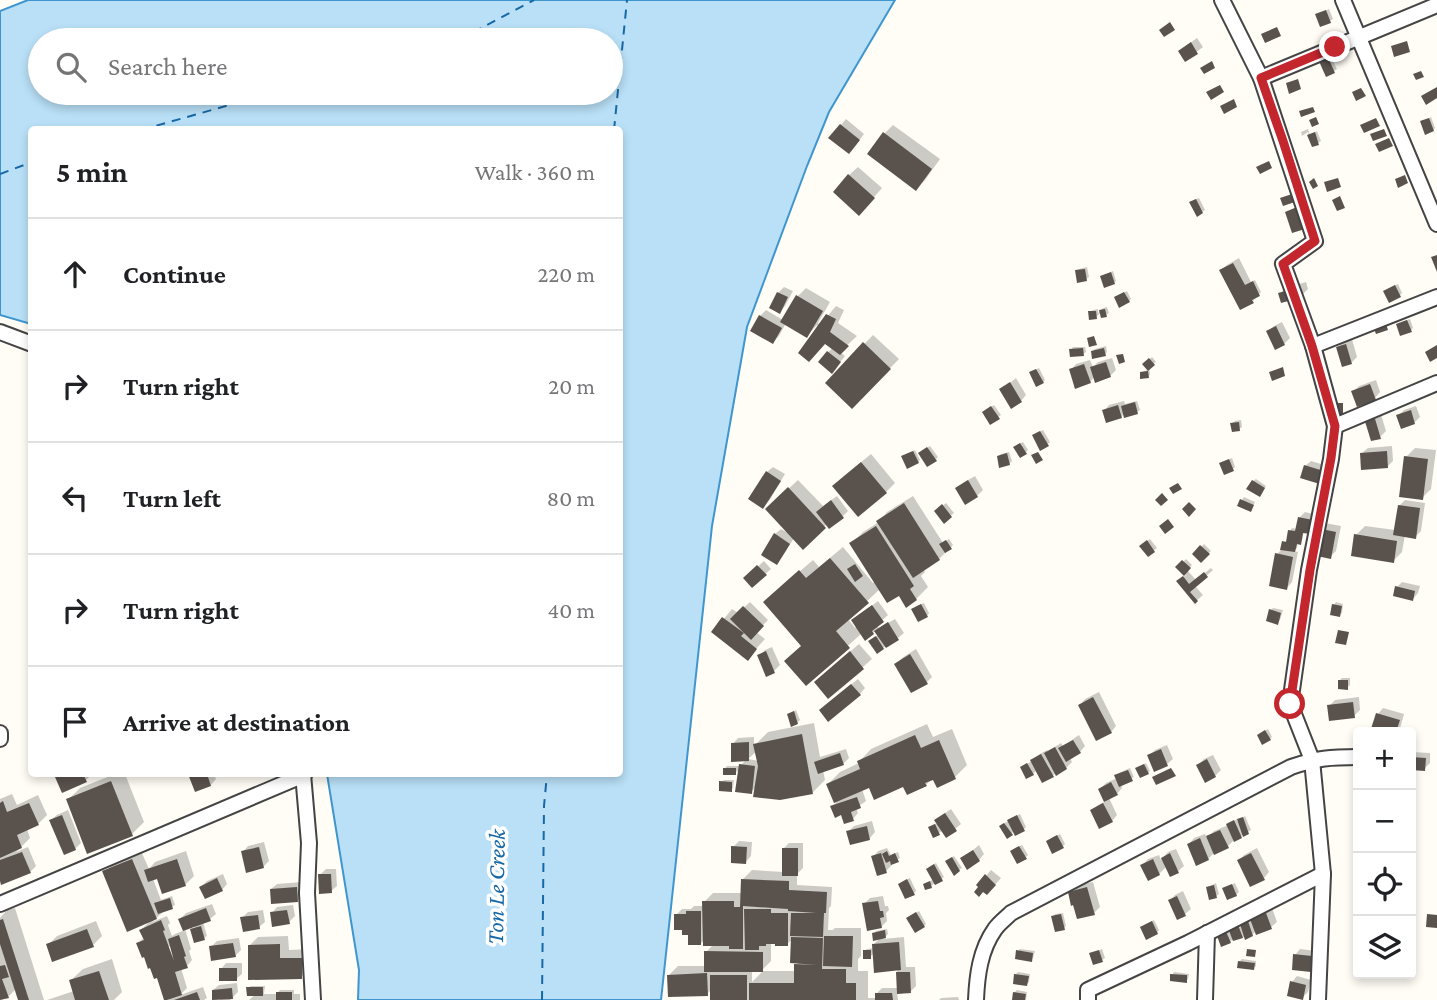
<!DOCTYPE html>
<html lang="en">
<head>
<meta charset="utf-8">
<style>
  body { margin:0; font-family:"Crimson Pro",serif; background:#f2f2f2; color:#202124 }
  .controls { position:absolute; right:21px; bottom:21px; display:grid; overflow:hidden; border-radius:7px; box-shadow:0 4px 10px #0003 }
  .controls button { width:63px; height:63px; display:grid; place-items:center; padding:0; border:0; border-bottom:2px solid #e0e0e0; background:#fff; color:#202124; font:35px sans-serif }
  .stop { position:absolute; width:21px; height:21px; margin:-16px; border:5px solid #c4262e; border-radius:50%; background:#fff }
  .stop.end { background:#c4262e; border-color:#fff; box-shadow:0 2px 7px #0008 }
  .list { margin:0; padding:0; list-style:none }
  h2 { display:flex; justify-content:space-between; align-items:center; height:91px; margin:0; padding:0 28px; font-size:30px }
  h2 small { font-size:23px; font-weight:400; color:#757577 }
  .list li { display:grid; grid-template-columns:46px 1fr auto; gap:21px; align-items:center; box-sizing:border-box; height:112px; padding:0 28px; border-top:2px solid #e0e0e0 }
  .list b { display:block; font-size:26px; white-space:nowrap }
  .list em { font-size:23px; font-style:normal; color:#757577 }
  .icon { flex:none; width:38px; height:38px; fill:none; stroke:currentColor; stroke-width:2; stroke-linecap:round; stroke-linejoin:round }
  .map { position:relative; flex:none; width:1437px; height:1000px; overflow:hidden }
  .search { position:absolute; background:#fff; box-shadow:0 4px 10px #0003; left:28px; top:28px; width:595px; height:77px; display:flex; align-items:center; gap:18px; box-sizing:border-box; padding:0 24px; border-radius:38px; color:#757577; font-size:26px }
  .panel { position:absolute; background:#fff; box-shadow:0 4px 10px #0003; left:28px; top:126px; width:595px; height:651px; border-radius:7px }
  .map>svg:first-child { display:block }
</style>
</head>
<body>
<div class="map">
<svg width="1437" height="1000" viewBox="0 0 1437 1000">
  <rect width="100%" height="100%" fill="#fffdf5"/>
  <path fill="#b9e0f7" stroke="#3f96cf" stroke-width="2" fill-rule="evenodd" d="M28,0H895L829,112L807,166L747,327L712,526L661,1000H358L359,970L327,774H620V130H32L31,324L0,315V11ZM40,40H611V93H40Z"/>
  <g fill="#0003" fill-rule="evenodd">
    <polygon points="1329,9 1333,19 1330,21 1317,15"/>
    <polygon points="1197,38 1203,47 1186,60 1186,46"/>
    <polygon points="1329,54 1337,69 1334,71 1322,57"/>
    <polygon points="1431,117 1435,128 1433,130 1422,122"/>
    <polygon points="846,119 864,134 855,146 841,125"/>
    <polygon points="893,125 940,159 925,180 916,189 884,134"/>
    <polygon points="1308,129 1310,135 1317,131 1321,141 1318,143 1313,145 1308,132 1302,136 1301,132"/>
    <polygon points="858,167 882,188 868,204 849,175"/>
    <polygon points="1199,198 1205,210 1202,212 1194,200"/>
    <polygon points="1239,258 1251,282 1255,280 1261,292 1253,301 1221,270 1227,265"/>
    <polygon points="1087,267 1089,277 1086,279 1076,271 1079,269"/>
    <polygon points="1113,271 1116,281 1114,283 1102,276"/>
    <polygon points="1306,282 1308,289 1302,295 1280,294 1285,288"/>
    <polygon points="1398,284 1402,293 1400,295 1388,289"/>
    <polygon points="784,287 793,291 785,306 780,312 778,293"/>
    <polygon points="806,288 830,302 818,323 820,325 836,306 844,310 838,323 857,336 840,352 845,356 837,366 828,352 833,348 817,325 807,336 786,323 779,336 773,342 760,316 766,310 783,320 797,297"/>
    <polygon points="1127,291 1131,299 1129,301 1118,296"/>
    <polygon points="1107,307 1109,313 1106,315 1101,312 1096,317 1090,312 1093,310 1098,309 1098,313 1103,308"/>
    <polygon points="1410,319 1413,328 1411,330 1401,322"/>
    <polygon points="1282,322 1290,338 1284,344 1268,331 1274,326"/>
    <polygon points="873,335 899,359 852,407 827,383"/>
    <polygon points="1352,339 1357,357 1351,363 1338,347 1344,341"/>
    <polygon points="1106,346 1107,352 1105,354 1093,351 1095,349"/>
    <polygon points="1073,347 1085,347 1086,352 1083,354 1071,350"/>
    <polygon points="1152,357 1156,362 1149,367 1150,374 1148,377 1141,373 1144,371 1149,370 1145,364"/>
    <polygon points="1112,358 1116,370 1110,376 1095,376 1090,382 1071,370 1076,364 1090,360 1093,367 1098,362"/>
    <polygon points="1039,368 1045,380 1043,382 1033,371"/>
    <polygon points="1016,378 1026,395 1021,401 1001,390"/>
    <polygon points="1376,380 1380,392 1375,398 1353,392 1359,386"/>
    <polygon points="1124,401 1125,404 1137,401 1140,410 1137,412 1125,413 1121,417 1104,411 1109,405"/>
    <polygon points="994,405 1001,415 991,422 986,410"/>
    <polygon points="1416,406 1420,417 1414,423 1398,416 1404,410"/>
    <polygon points="1379,408 1386,431 1380,437 1365,416"/>
    <polygon points="1241,420 1242,427 1239,429 1232,423 1235,421"/>
    <polygon points="1043,430 1050,442 1048,444 1036,433"/>
    <polygon points="1023,442 1028,450 1026,452 1017,445"/>
    <polygon points="930,446 938,457 936,459 922,451"/>
    <polygon points="1392,446 1393,461 1387,467 1362,453 1368,448"/>
    <polygon points="1415,448 1436,450 1431,489 1422,498 1406,457"/>
    <polygon points="915,450 920,460 918,462 906,454"/>
    <polygon points="1009,452 1012,461 1009,464 999,456 1001,454"/>
    <polygon points="871,454 895,483 886,492 843,477"/>
    <polygon points="1232,458 1235,467 1233,469 1221,463"/>
    <polygon points="1311,461 1331,467 1328,477 1305,466"/>
    <polygon points="773,467 785,474 769,501 763,506 767,472"/>
    <polygon points="975,476 983,490 977,496 957,488 963,483"/>
    <polygon points="1256,479 1266,486 1262,493 1253,481"/>
    <polygon points="798,480 823,506 837,496 848,511 843,516 827,524 803,547 794,538 782,557 776,563 775,534 781,529 788,533 767,509"/>
    <polygon points="913,496 943,543 949,539 953,545 939,559 923,569 925,572 921,576 928,587 916,599 880,589 848,619 855,628 857,626 853,620 878,601 888,615 877,625 879,628 895,619 904,633 898,638 877,652 873,639 879,635 876,630 873,633 862,633 806,684 803,645 778,590 813,560 819,567 843,547 873,583 875,581 851,544 863,532 879,522 887,512"/>
    <polygon points="1244,497 1255,502 1251,510 1242,500"/>
    <polygon points="1405,500 1425,503 1421,531 1415,537 1405,535 1402,552 1393,561 1356,535 1365,526 1395,530 1399,506"/>
    <polygon points="946,503 954,513 944,521 936,511"/>
    <polygon points="1305,512 1317,515 1304,531 1302,540 1298,542 1297,548 1294,551 1298,552 1292,582 1287,588 1277,554 1282,549 1284,542 1288,540 1290,531 1292,528 1297,529 1299,518"/>
    <polygon points="1325,523 1341,526 1336,551 1330,557 1314,553"/>
    <polygon points="1150,539 1157,548 1148,555 1141,546"/>
    <polygon points="1204,544 1211,551 1201,560 1195,554"/>
    <polygon points="1186,559 1192,565 1187,570 1196,580 1211,568 1213,570 1195,586 1203,595 1195,602 1178,582 1186,575 1178,567"/>
    <polygon points="764,561 771,569 752,586 745,578"/>
    <polygon points="1402,582 1420,586 1418,593 1413,599 1397,587"/>
    <polygon points="750,602 768,620 756,632 765,639 748,658 713,632 732,609 738,613"/>
    <polygon points="1336,602 1343,604 1342,613 1339,615 1334,605"/>
    <polygon points="924,603 929,613 927,616 915,607"/>
    <polygon points="1273,608 1283,610 1280,620 1278,623 1271,610"/>
    <polygon points="859,644 872,659 829,697 825,673"/>
    <polygon points="772,647 780,665 774,671 767,674 759,656 765,650"/>
    <polygon points="916,649 932,677 927,682 896,664 902,658"/>
    <polygon points="1342,678 1350,678 1350,685 1347,688 1340,680"/>
    <polygon points="858,679 865,688 860,694 827,704"/>
    <polygon points="1099,692 1116,726 1111,732 1080,705 1085,699"/>
    <polygon points="1359,697 1360,710 1354,716 1329,706 1335,700"/>
    <polygon points="1383,708 1404,714 1399,732 1372,732 1378,714"/>
    <polygon points="796,710 800,720 797,723 789,714"/>
    <path d="M814,723L820,757L846,749L849,758L843,764L823,770L825,780L812,793L757,786L751,792L740,769L735,773L725,768L727,766H740L746,760L733,744L738,738L754,737V746L768,732ZM757,751L759,761L748,759Z"/>
    <polygon points="927,724 933,737 952,729 967,765 955,777 934,777 926,785 870,785 862,789 866,801 856,808 858,813 853,819 832,806 836,803 828,784 840,772 859,763 859,762 871,749"/>
    <polygon points="1268,729 1272,737 1270,739 1261,733"/>
    <polygon points="1079,735 1085,746 1080,752 1070,758 1072,762 1066,768 1053,775 1037,770 1033,774 1025,765 1032,761 1038,755 1047,750 1048,751 1061,743 1063,746"/>
    <polygon points="1167,745 1173,759 1167,764 1155,770 1149,756 1155,750"/>
    <polygon points="1411,752 1430,753 1430,763 1424,769 1411,768"/>
    <polygon points="1213,755 1221,770 1215,776 1199,765 1204,759"/>
    <polygon points="1146,763 1150,771 1148,773 1137,768"/>
    <polygon points="1130,768 1134,777 1121,784 1122,788 1117,794 1109,798 1117,815 1112,821 1092,810 1098,805 1106,801 1100,789 1106,783 1117,778 1116,776 1119,773"/>
    <polygon points="61,774 91,774 91,775 86,780 57,778"/>
    <polygon points="115,774 125,774 144,822 132,834 68,800 80,788"/>
    <polygon points="190,774 214,774 216,779 211,785 196,790"/>
    <polygon points="724,780 734,780 733,788 731,790 721,782"/>
    <polygon points="12,794 17,805 38,795 47,815 38,824 27,829 30,838 16,852 28,847 36,866 30,872 0,879 0,799"/>
    <polygon points="951,809 961,824 955,829 943,830 939,833 932,825 938,823 942,815"/>
    <polygon points="68,810 81,843 75,849 51,820 57,815"/>
    <polygon points="1020,814 1026,827 1024,829 1014,831 1011,834 1003,824"/>
    <polygon points="1245,816 1251,830 1234,840 1228,846 1214,853 1208,859 1189,844 1194,838 1205,834 1207,838 1214,831 1226,826 1237,819 1237,821"/>
    <polygon points="872,821 875,832 870,838 851,843 848,832 854,826"/>
    <polygon points="1060,834 1065,844 1063,846 1050,839"/>
    <polygon points="739,841 752,842 751,856 746,862 733,847"/>
    <polygon points="264,842 269,861 263,867 243,852 248,846"/>
    <path d="M789,843H803V868L797,874V885L832,887L831,906L829,908L828,930H833L835,928H861V956L858,959V971H868V998H876V994L882,988H898L897,969L874,953L870,957L864,951L867,949L874,948L873,945L880,938L874,934L876,931L887,929L888,934L883,939L904,937L906,967H915L916,986L910,992H897L898,1000H721L712,989L707,994L669,975L678,966H706V952L714,944L705,939L700,944L689,934L676,915L682,909H691L694,906H704V902L713,893H742L743,879L752,870L784,872L783,849ZM793,939L799,962L796,965V971H763L752,982V970H762L771,961V942L787,944Z"/>
    <polygon points="979,845 984,854 979,860 962,859"/>
    <polygon points="1022,845 1028,855 1026,857 1014,849"/>
    <polygon points="887,848 891,855 898,852 900,858 891,863 892,865 886,871 873,857 878,851"/>
    <polygon points="1257,848 1269,872 1264,878 1239,861 1244,855"/>
    <polygon points="1176,849 1184,866 1178,871 1167,866 1159,874 1143,865 1148,859 1159,855 1161,860 1168,852"/>
    <path d="M141,851L149,869L155,862L186,851L194,876L185,885L158,877L153,879L161,900L172,896L175,905L164,911L152,922L167,916L170,923L168,925L172,936L175,934L185,930L180,919L186,913L212,904L216,914L210,919L203,922L207,936L204,938L192,930L198,924L185,929L191,949L189,951L192,960L187,966L181,968L187,988L180,995L203,987L207,998L204,1000H168L171,997L138,944L144,937L141,930L151,920L105,872L114,863ZM172,946L175,955L170,957L167,947Z"/>
    <polygon points="954,856 962,868 959,870 949,859"/>
    <polygon points="936,863 944,877 931,886 925,884 934,879 930,867"/>
    <polygon points="326,869 336,869 337,886 331,891 320,875"/>
    <polygon points="991,870 1001,878 993,887 983,890 986,876"/>
    <polygon points="223,874 227,884 222,890 201,887 207,881"/>
    <polygon points="910,878 916,891 914,893 902,882"/>
    <polygon points="302,882 303,895 298,900 271,889 277,884"/>
    <polygon points="1093,882 1100,907 1094,913 1070,892 1076,886"/>
    <polygon points="1216,883 1219,894 1216,896 1208,887"/>
    <polygon points="1235,883 1239,892 1236,895 1224,888"/>
    <polygon points="1183,891 1191,909 1185,914 1178,918 1170,901 1175,895"/>
    <polygon points="883,896 885,906 888,906 889,910 886,913 887,921 881,927 864,904 870,898"/>
    <polygon points="293,905 295,916 289,922 272,913 277,907"/>
    <polygon points="15,908 44,1000 20,1000 16,989 8,997 0,1000 0,918 7,910"/>
    <polygon points="1272,908 1277,922 1271,927 1256,931 1252,935 1232,940 1230,942 1218,933 1228,928 1229,930 1233,927 1252,920 1258,914"/>
    <polygon points="263,910 265,922 259,927 242,918 248,912"/>
    <polygon points="919,911 926,924 924,926 911,916"/>
    <polygon points="1063,913 1066,926 1064,928 1053,917 1055,914"/>
    <polygon points="1154,920 1159,930 1157,933 1144,925"/>
    <polygon points="96,921 102,936 93,945 48,945 57,936"/>
    <polygon points="288,936 289,950 310,949 310,968 301,977 249,946 258,937"/>
    <polygon points="239,938 241,950 235,956 211,947 217,941"/>
    <polygon points="1020,949 1035,951 1033,958 1031,960 1018,951"/>
    <polygon points="1102,949 1105,958 1102,960 1091,954"/>
    <polygon points="1300,949 1317,951 1316,964 1310,970 1295,955"/>
    <polygon points="112,959 122,992 114,1000 47,1000 74,991 70,981 83,969"/>
    <polygon points="1242,959 1256,961 1256,966 1253,968 1240,961"/>
    <polygon points="226,963 242,963 242,974 236,979 221,969"/>
    <polygon points="1018,972 1030,974 1029,982 1027,984 1016,974"/>
    <polygon points="1174,972 1189,974 1188,979 1186,981 1172,975"/>
    <polygon points="1297,976 1311,980 1308,992 1302,998 1292,982"/>
    <polygon points="237,983 238,992 230,1000 219,1000 221,999 213,990 219,985"/>
    <polygon points="251,986 265,986 264,994 277,994 280,990 294,990 294,994 300,994 300,1000 249,1000 255,995 248,988"/>
    <polygon points="1017,990 1027,992 1026,1000 1013,1000 1015,992"/>
    <polygon points="958,997 959,1000 939,1000 941,998"/>
  </g>
  <g fill="none" stroke-linecap="round" stroke-linejoin="round">
    <g stroke="#1768a6" stroke-width="2" stroke-dasharray="9 7" stroke-linecap="butt">
      <polyline points="459,40 534,0"/>
      <polyline points="141,130 272,93"/>
      <polyline points="614,130 627,0"/>
      <polyline points="0,174 32,162"/>
      <polyline points="542,1000 544,806 547,774"/>
    </g>
  </g>
  <g fill="#5a524d">
    <polygon points="1326,10 1331,23 1320,27 1315,14"/>
    <polygon points="1170,22 1175,30 1164,37 1159,30"/>
    <polygon points="1277,27 1281,36 1265,43 1261,34"/>
    <polygon points="1407,41 1410,52 1394,57 1391,46"/>
    <polygon points="1191,42 1198,54 1185,62 1178,51"/>
    <polygon points="1327,55 1335,73 1326,77 1318,59"/>
    <polygon points="1212,61 1215,68 1204,74 1200,68"/>
    <polygon points="1421,71 1424,77 1416,80 1413,74"/>
    <polygon points="1298,79 1301,89 1289,94 1286,83"/>
    <polygon points="1220,85 1224,92 1211,100 1206,92"/>
    <polygon points="1437,87 1437,98 1426,105 1421,96"/>
    <polygon points="1361,88 1366,96 1356,101 1352,92"/>
    <polygon points="1234,99 1237,107 1224,114 1220,106"/>
    <polygon points="1313,107 1315,112 1301,117 1299,111"/>
    <polygon points="1316,117 1319,124 1312,127 1309,120"/>
    <polygon points="1376,118 1380,126 1364,133 1360,125"/>
    <polygon points="1429,118 1434,131 1425,135 1420,121"/>
    <polygon points="840,124 860,140 849,154 828,138"/>
    <polygon points="1384,129 1387,136 1373,141 1370,134"/>
    <polygon points="883,132 932,169 916,191 867,154"/>
    <polygon points="1315,132 1319,145 1312,147 1307,135"/>
    <polygon points="1389,138 1393,146 1379,152 1375,144"/>
    <polygon points="1269,161 1272,168 1260,174 1256,167"/>
    <polygon points="848,174 875,198 859,216 833,192"/>
    <polygon points="1405,175 1408,183 1398,188 1395,179"/>
    <polygon points="1314,178 1318,186 1313,189 1309,182"/>
    <polygon points="1338,178 1341,187 1327,192 1324,182"/>
    <polygon points="1292,194 1295,202 1283,206 1280,198"/>
    <polygon points="1340,196 1345,208 1337,211 1332,200"/>
    <polygon points="1196,199 1203,213 1197,217 1189,202"/>
    <polygon points="1297,207 1305,229 1292,233 1285,212"/>
    <polygon points="1437,255 1437,272 1431,257"/>
    <polygon points="1233,263 1245,285 1253,281 1260,296 1252,300 1254,303 1240,310 1219,270"/>
    <polygon points="1085,269 1087,281 1077,283 1075,270"/>
    <polygon points="1111,272 1115,284 1104,288 1100,276"/>
    <polygon points="1395,285 1401,297 1389,303 1383,291"/>
    <polygon points="1300,287 1303,297 1281,303 1278,293"/>
    <polygon points="777,292 788,297 780,314 769,308"/>
    <polygon points="1124,292 1130,302 1119,308 1114,297"/>
    <polygon points="796,295 823,311 807,338 780,322"/>
    <polygon points="1105,309 1107,317 1101,318 1099,310"/>
    <polygon points="1088,311 1096,311 1097,319 1089,320"/>
    <polygon points="826,314 836,319 830,332 849,346 840,355 825,344 809,362 798,353"/>
    <polygon points="759,315 782,328 773,344 750,331"/>
    <polygon points="1407,320 1412,332 1400,336 1396,324"/>
    <polygon points="1385,321 1388,330 1376,334 1373,326"/>
    <polygon points="1276,326 1285,345 1275,350 1266,331"/>
    <polygon points="1094,336 1097,345 1089,347 1087,338"/>
    <polygon points="863,342 891,369 852,409 825,383"/>
    <polygon points="1346,344 1352,364 1342,367 1336,347"/>
    <polygon points="1437,345 1437,358 1430,362 1425,352"/>
    <polygon points="1083,348 1084,356 1070,357 1069,349"/>
    <polygon points="1104,348 1106,356 1092,359 1091,351"/>
    <polygon points="827,351 841,362 832,374 818,362"/>
    <polygon points="1123,354 1125,362 1119,364 1116,355"/>
    <polygon points="1149,358 1155,365 1148,371 1142,364"/>
    <polygon points="1106,362 1111,377 1095,383 1090,367"/>
    <polygon points="1084,364 1091,383 1075,389 1069,369"/>
    <polygon points="1283,367 1285,376 1272,381 1269,372"/>
    <polygon points="1036,369 1044,383 1036,387 1029,372"/>
    <polygon points="1148,371 1149,378 1140,379 1140,372"/>
    <polygon points="1010,382 1022,402 1011,409 999,389"/>
    <polygon points="1370,384 1376,400 1357,407 1351,391"/>
    <polygon points="1135,402 1138,414 1124,418 1121,406"/>
    <polygon points="1335,403 1343,403 1343,414 1336,415"/>
    <polygon points="1118,405 1122,418 1106,423 1102,410"/>
    <polygon points="991,406 1000,419 990,425 982,412"/>
    <polygon points="1411,410 1415,424 1401,429 1396,415"/>
    <polygon points="1373,412 1381,439 1371,441 1363,415"/>
    <polygon points="1239,422 1240,431 1232,432 1230,423"/>
    <polygon points="1040,431 1049,446 1040,451 1032,435"/>
    <polygon points="1020,443 1027,454 1020,458 1013,447"/>
    <polygon points="927,447 937,461 927,467 918,453"/>
    <polygon points="913,451 919,463 907,469 901,456"/>
    <polygon points="1387,451 1388,468 1361,470 1360,453"/>
    <polygon points="1038,452 1043,460 1036,464 1031,455"/>
    <polygon points="1007,453 1010,465 999,468 997,456"/>
    <polygon points="1404,456 1428,459 1423,500 1399,497"/>
    <polygon points="1229,459 1234,471 1224,475 1219,463"/>
    <polygon points="861,462 887,493 858,517 832,486"/>
    <polygon points="1304,465 1327,472 1323,485 1300,478"/>
    <polygon points="766,471 781,481 763,509 748,499"/>
    <polygon points="968,480 978,497 965,505 955,488"/>
    <polygon points="1252,480 1265,488 1260,497 1246,489"/>
    <polygon points="1178,483 1182,489 1173,494 1169,488"/>
    <polygon points="788,487 826,528 803,550 765,509"/>
    <polygon points="1162,493 1168,500 1161,506 1155,500"/>
    <polygon points="1240,499 1254,505 1251,512 1237,506"/>
    <polygon points="831,500 844,518 829,529 816,512"/>
    <polygon points="1189,502 1196,509 1189,517 1182,509"/>
    <polygon points="904,503 940,560 913,578 876,521"/>
    <polygon points="942,504 952,517 944,524 934,511"/>
    <polygon points="1398,505 1420,508 1416,539 1393,535"/>
    <polygon points="1298,517 1313,520 1310,534 1303,533 1301,545 1297,544 1295,552 1280,550 1282,541 1286,542 1288,530 1295,531"/>
    <polygon points="1168,519 1174,527 1165,534 1159,526"/>
    <polygon points="876,526 914,586 910,589 917,600 906,608 899,596 887,603 849,543"/>
    <polygon points="1317,528 1336,532 1331,559 1312,555"/>
    <polygon points="774,533 790,544 777,565 761,555"/>
    <polygon points="1354,534 1397,541 1394,563 1351,556"/>
    <polygon points="946,540 952,549 945,553 939,544"/>
    <polygon points="1147,540 1155,552 1148,557 1139,546"/>
    <polygon points="1200,545 1210,554 1201,563 1192,554"/>
    <polygon points="1275,553 1293,557 1287,590 1269,586"/>
    <polygon points="830,558 869,603 836,631 850,648 806,686 784,661 801,646 763,602 799,570 806,578"/>
    <polygon points="1182,560 1191,568 1184,576 1175,567"/>
    <polygon points="855,564 863,576 855,582 847,569"/>
    <polygon points="757,565 767,575 752,588 743,578"/>
    <polygon points="1204,572 1208,577 1190,592 1198,601 1195,604 1176,581 1183,576 1189,584"/>
    <polygon points="1395,586 1415,591 1413,601 1393,596"/>
    <polygon points="921,604 928,617 918,622 911,609"/>
    <polygon points="1332,604 1342,606 1340,617 1330,615"/>
    <polygon points="872,605 884,622 872,631 874,634 865,641 851,620"/>
    <polygon points="743,606 764,626 751,640 730,619"/>
    <polygon points="1269,609 1281,613 1278,625 1266,621"/>
    <polygon points="722,617 744,633 741,636 757,649 748,661 711,632"/>
    <polygon points="888,622 899,640 886,648 874,631"/>
    <polygon points="1338,630 1349,632 1346,645 1335,643"/>
    <polygon points="876,636 884,649 877,654 868,641"/>
    <polygon points="766,651 775,673 766,677 757,655"/>
    <polygon points="850,651 864,669 828,699 814,682"/>
    <polygon points="910,654 928,684 911,693 894,664"/>
    <polygon points="1338,680 1348,680 1348,690 1338,689"/>
    <polygon points="851,684 861,695 828,722 819,710"/>
    <polygon points="1093,697 1112,733 1096,741 1078,705"/>
    <polygon points="1353,702 1355,718 1329,721 1327,705"/>
    <polygon points="794,711 798,724 791,727 787,714"/>
    <polygon points="1376,713 1400,720 1396,732 1370,732"/>
    <polygon points="1265,730 1271,740 1262,745 1257,735"/>
    <polygon points="802,734 813,794 780,800 753,797 758,766 753,744"/>
    <polygon points="915,735 921,748 939,740 956,779 937,788 933,780 925,783 927,786 907,795 903,787 874,800 869,788 834,803 826,784 860,769 857,761"/>
    <polygon points="1073,740 1081,753 1066,762 1058,748"/>
    <polygon points="749,742 749,761 731,762 731,743"/>
    <polygon points="1055,747 1067,769 1056,776 1044,753"/>
    <polygon points="1161,749 1168,766 1154,772 1147,755"/>
    <polygon points="840,753 844,765 818,774 814,762"/>
    <polygon points="1041,754 1054,777 1042,783 1030,760"/>
    <polygon points="1411,757 1426,758 1425,771 1411,770"/>
    <polygon points="1207,759 1216,777 1205,783 1196,765"/>
    <polygon points="1027,763 1034,775 1026,779 1020,767"/>
    <polygon points="739,764 755,766 752,794 735,792"/>
    <polygon points="1144,764 1149,774 1140,778 1135,768"/>
    <rect x="723" y="768" width="13" height="7"/>
    <polygon points="1171,768 1176,776 1156,785 1152,777"/>
    <polygon points="1128,770 1133,781 1119,787 1114,775"/>
    <polygon points="63,774 83,774 87,782 62,793 55,777"/>
    <polygon points="188,774 207,774 211,786 195,792"/>
    <polygon points="111,781 133,836 87,854 66,799"/>
    <polygon points="719,781 732,782 732,792 719,791"/>
    <polygon points="1111,782 1118,795 1104,802 1098,789"/>
    <polygon points="857,797 861,808 851,812 854,821 844,824 841,815 835,818 830,806"/>
    <polygon points="3,801 7,812 29,803 39,825 17,835 22,848 0,858 0,803"/>
    <polygon points="1103,803 1113,822 1099,829 1090,810"/>
    <polygon points="945,813 957,831 946,838 934,820"/>
    <polygon points="62,815 76,850 64,855 49,820"/>
    <polygon points="1017,815 1025,831 1015,836 1007,820"/>
    <polygon points="1243,817 1249,834 1243,837 1237,819"/>
    <polygon points="1234,820 1242,838 1234,842 1226,824"/>
    <polygon points="1004,823 1013,835 1007,839 999,826"/>
    <polygon points="935,824 940,835 933,838 928,827"/>
    <polygon points="867,826 870,840 850,845 846,831"/>
    <polygon points="1220,830 1229,848 1214,855 1206,836"/>
    <polygon points="1057,835 1064,848 1052,854 1046,841"/>
    <polygon points="1200,838 1209,860 1196,866 1187,844"/>
    <polygon points="731,846 747,847 746,864 731,863"/>
    <polygon points="1019,846 1027,859 1017,864 1010,851"/>
    <polygon points="259,847 264,868 246,873 241,851"/>
    <rect x="782" y="848" width="16" height="28"/>
    <polygon points="973,850 980,861 967,870 960,858"/>
    <polygon points="887,851 889,856 895,853 899,862 891,865 890,861 886,863 882,854"/>
    <polygon points="22,852 31,873 1,885 0,881 0,860"/>
    <polygon points="881,853 887,873 877,876 871,856"/>
    <polygon points="1170,853 1179,873 1170,877 1161,858"/>
    <polygon points="1251,853 1265,880 1250,887 1237,860"/>
    <polygon points="952,857 960,871 954,876 945,861"/>
    <polygon points="132,859 157,919 127,932 102,871"/>
    <polygon points="177,859 186,886 162,894 157,879 148,882 144,870"/>
    <polygon points="1153,859 1160,875 1148,881 1140,865"/>
    <polygon points="934,864 943,881 935,885 926,869"/>
    <polygon points="318,874 331,874 332,893 319,894"/>
    <polygon points="985,874 996,885 987,895 983,892 979,897 974,892 978,887 976,885"/>
    <polygon points="217,878 223,891 205,899 199,887"/>
    <polygon points="741,879 789,881 789,890 827,892 826,913 824,913 823,937 790,936 791,913 816,913 788,911 788,909 743,906 743,949 729,949 729,946 703,946 702,901 734,901 734,907 740,907"/>
    <polygon points="907,879 915,895 905,899 898,884"/>
    <polygon points="930,881 932,888 925,890 923,884"/>
    <polygon points="1232,884 1237,896 1227,900 1222,888"/>
    <polygon points="1214,885 1217,898 1209,900 1206,887"/>
    <polygon points="297,887 298,902 271,904 270,889"/>
    <polygon points="1087,887 1095,915 1077,919 1073,905 1071,906 1068,892"/>
    <polygon points="1177,896 1186,916 1177,920 1168,900"/>
    <polygon points="170,898 173,909 158,914 154,903"/>
    <polygon points="878,901 880,911 883,911 884,917 880,918 882,928 867,931 862,903"/>
    <polygon points="206,908 211,921 183,931 178,919"/>
    <polygon points="744,909 771,909 771,913 788,913 788,946 775,946 775,944 766,944 766,946 759,946 759,950 745,950"/>
    <polygon points="287,910 290,924 272,927 270,912"/>
    <polygon points="686,911 701,911 701,945 688,945 688,935 682,935 682,930 674,930 674,914 686,914"/>
    <polygon points="916,912 925,927 915,933 906,918"/>
    <polygon points="1266,913 1272,929 1256,935 1250,919"/>
    <polygon points="1061,914 1065,930 1055,932 1051,916"/>
    <polygon points="1427,914 1437,915 1437,928 1426,927"/>
    <polygon points="258,915 260,929 243,932 240,917"/>
    <polygon points="3,919 29,1000 18,1000 0,944 0,920"/>
    <polygon points="161,920 165,930 163,931 174,961 168,939 179,935 186,956 184,957 188,968 175,972 182,995 167,1000 164,1000 157,978 154,979 150,968 148,969 144,957 142,958 136,943 144,940 139,930"/>
    <polygon points="1152,921 1158,934 1146,940 1140,927"/>
    <polygon points="1248,921 1253,936 1245,940 1240,924"/>
    <polygon points="1238,925 1243,938 1233,941 1228,928"/>
    <polygon points="201,926 205,940 194,943 190,929"/>
    <polygon points="87,929 94,947 52,962 46,944"/>
    <polygon points="1225,929 1231,943 1221,947 1216,933"/>
    <polygon points="885,930 886,938 873,941 872,933"/>
    <polygon points="824,936 853,936 852,967 823,966"/>
    <polygon points="791,937 823,938 822,969 846,969 846,983 856,983 856,1000 749,1000 749,983 794,983 794,964 817,965 790,963"/>
    <polygon points="899,942 901,970 874,973 872,944"/>
    <polygon points="233,943 236,957 211,961 209,946"/>
    <polygon points="280,944 280,958 302,958 302,979 248,980 248,945"/>
    <polygon points="1247,949 1256,950 1255,957 1246,956"/>
    <rect x="863" y="950" width="8" height="9"/>
    <polygon points="1016,950 1033,953 1032,962 1015,959"/>
    <polygon points="1099,950 1103,962 1093,965 1089,953"/>
    <polygon points="704,951 763,952 763,972 704,972"/>
    <polygon points="1293,954 1312,956 1311,972 1292,970"/>
    <polygon points="1238,961 1255,963 1254,970 1237,968"/>
    <polygon points="5,965 9,977 2,979 9,998 0,1000 0,966"/>
    <rect x="219" y="968" width="18" height="13"/>
    <polygon points="99,971 109,1000 75,1000 69,980"/>
    <polygon points="896,972 910,972 911,993 897,994"/>
    <polygon points="707,973 708,996 668,997 667,975"/>
    <polygon points="1014,974 1029,976 1027,986 1013,984"/>
    <polygon points="1170,974 1187,975 1187,983 1170,981"/>
    <rect x="710" y="975" width="37" height="25"/>
    <polygon points="1290,981 1306,985 1303,1000 1287,996"/>
    <polygon points="246,987 263,987 263,996 247,996"/>
    <polygon points="232,988 233,999 212,1000 212,990"/>
    <polygon points="197,992 200,1000 174,1000"/>
    <rect x="276" y="992" width="16" height="8"/>
    <polygon points="1013,992 1026,994 1025,1000 1012,1000"/>
    <polygon points="875,993 892,993 893,1000 875,1000"/>
  </g>
  <g fill="none" stroke-linecap="round" stroke-linejoin="round">
    <defs>
      <g id="minor">
        <polyline points="1222,0 1261,78 1315,241 1283,264 1313,346 1335,426 1331,459 1309,570 1290,704 1312,760 1323,874 1318,1000"/>
        <polyline points="1343,0 1437,224"/>
        <polyline points="1261,78 1437,5"/>
        <polyline points="0,332 32,344"/>
        <polyline points="1313,346 1437,297"/>
        <polyline points="1335,426 1437,383"/>
        <polyline points="0,733 0,739"/>
        <polyline points="303,774 309,843 307,893 313,1000"/>
        <polyline points="0,904 304,775"/>
        <path d="M976,1000C977,976 980,950 995,929C999,923 1006,918 1011,913L1291,767C1317,758 1331,757 1358,757"/>
        <polyline points="1088,1000 1088,990 1188,943 1323,874"/>
        <polyline points="1205,1000 1207,933"/>
      </g>
    </defs>
    <use href="#minor" stroke="#444" stroke-width="18"/>
    <use href="#minor" stroke="#fff" stroke-width="14"/>
  </g>
  <g fill="none" stroke-linecap="round" stroke-linejoin="round">
    <polyline stroke="#c4262e" stroke-width="9" points="1290,704 1310,570 1331,458 1335,426 1312,346 1283,264 1315,241 1283,141 1261,78 1335,47"/>
  </g>
  <g text-anchor="middle" stroke-width="7" stroke-linejoin="round" paint-order="stroke">
    <g font-size="24" font-style="italic" fill="#1768a6" stroke="#fff">
      <text transform="translate(496 887) rotate(-89)" y="8">Ton Le Creek</text>
    </g>
  </g>
</svg>
<div class="controls">
<button>+</button>
<button>−</button>
<button><svg class="icon" aria-label="locate" viewBox="0 0 24 24"><circle cx="12" cy="12" r="6"/><path d="M12 2v4M12 18v4M2 12h4M18 12h4"/></svg></button>
<button><svg class="icon" aria-label="layers" viewBox="0 0 24 24"><path d="M12 4l9 5-9 5-9-5zM3 14l9 5 9-5"/></svg></button>
</div>
<div class="stop" style="left:1290px;top:704px"></div>
<div class="stop end" style="left:1335px;top:47px"></div>
<div class="search"><svg class="icon" aria-label="search" viewBox="0 0 24 24"><circle cx="10" cy="10" r="6"/><path d="M15 15l6 6"/></svg>Search here</div>
<section class="panel">
<h2>5 min<small>Walk · 360 m</small></h2>
<ul class="list">
<li><svg class="icon" aria-label="ahead" viewBox="0 0 24 24"><path d="M12 20V5M6 11l6-6 6 6"/></svg><div><b>Continue</b></div><em>220 m</em></li>
<li><svg class="icon" aria-label="right" viewBox="0 0 24 24"><path d="M7 20v-9h11M14 6l5 5-5 5"/></svg><div><b>Turn right</b></div><em>20 m</em></li>
<li><svg class="icon" aria-label="left" viewBox="0 0 24 24"><path d="M17 20v-9H6M10 6l-5 5 5 5"/></svg><div><b>Turn left</b></div><em>80 m</em></li>
<li><svg class="icon" aria-label="right" viewBox="0 0 24 24"><path d="M7 20v-9h11M14 6l5 5-5 5"/></svg><div><b>Turn right</b></div><em>40 m</em></li>
<li><svg class="icon" aria-label="arrive" viewBox="0 0 24 24"><path d="M6 21V4h12l-3 4 3 4H6"/></svg><div><b>Arrive at destination</b></div></li>
</ul>
</section>
</div>
</body>
</html>
